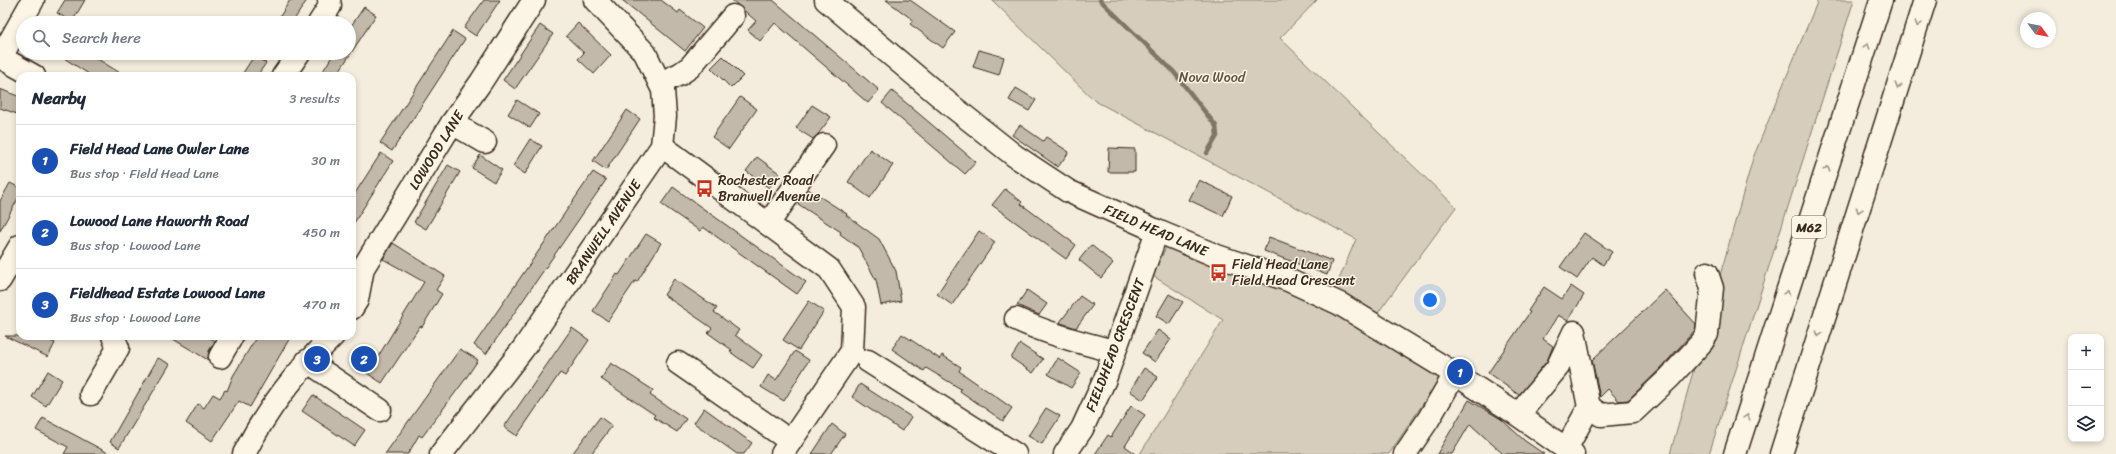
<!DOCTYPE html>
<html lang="en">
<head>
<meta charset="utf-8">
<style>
  body { margin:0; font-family:Sriracha,sans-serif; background:#f2f2f3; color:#1f2937 }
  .controls { position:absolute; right:12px; bottom:12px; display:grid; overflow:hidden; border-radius:8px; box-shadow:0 2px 6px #0003 }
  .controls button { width:36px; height:36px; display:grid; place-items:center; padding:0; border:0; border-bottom:1px solid #e0e1e3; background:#fff; color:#1f2937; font:20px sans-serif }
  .compass { position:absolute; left:2020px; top:12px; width:36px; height:36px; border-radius:50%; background:#fff; box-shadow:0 2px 6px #0003; rotate:123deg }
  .you { position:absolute; left:1430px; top:300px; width:14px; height:14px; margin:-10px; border:3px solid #fff; border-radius:50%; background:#1a73e8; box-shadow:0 0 0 6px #1a73e833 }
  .badge { display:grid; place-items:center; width:26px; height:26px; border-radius:50%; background:#d93025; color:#fff; font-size:13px; font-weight:700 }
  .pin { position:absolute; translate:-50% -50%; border:2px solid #fff; box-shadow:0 1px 4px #0006 }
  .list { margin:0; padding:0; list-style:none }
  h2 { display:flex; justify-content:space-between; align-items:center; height:52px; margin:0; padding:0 16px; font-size:17px }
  h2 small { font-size:13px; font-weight:400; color:#747a83 }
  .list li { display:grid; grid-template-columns:26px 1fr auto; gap:12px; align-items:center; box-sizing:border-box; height:72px; padding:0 16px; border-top:1px solid #e0e1e3 }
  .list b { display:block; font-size:15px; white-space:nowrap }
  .list p { margin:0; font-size:13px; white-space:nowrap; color:#747a83 }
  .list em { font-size:13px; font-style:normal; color:#747a83 }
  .icon { flex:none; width:22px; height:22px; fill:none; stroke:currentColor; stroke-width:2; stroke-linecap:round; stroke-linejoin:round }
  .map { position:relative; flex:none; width:2116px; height:454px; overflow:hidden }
  .search { position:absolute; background:#fff; box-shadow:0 2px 6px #0003; left:16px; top:16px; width:340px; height:44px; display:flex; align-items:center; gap:10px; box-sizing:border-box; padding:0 14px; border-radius:22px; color:#747a83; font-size:15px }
  .panel { position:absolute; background:#fff; box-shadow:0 2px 6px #0003; left:16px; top:72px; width:340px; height:268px; border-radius:12px }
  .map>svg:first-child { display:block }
</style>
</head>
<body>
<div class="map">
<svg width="2116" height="454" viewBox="0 0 2116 454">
  <rect width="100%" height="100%" fill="#f4eddd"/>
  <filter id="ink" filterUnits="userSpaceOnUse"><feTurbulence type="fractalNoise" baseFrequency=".025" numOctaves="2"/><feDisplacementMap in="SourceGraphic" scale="8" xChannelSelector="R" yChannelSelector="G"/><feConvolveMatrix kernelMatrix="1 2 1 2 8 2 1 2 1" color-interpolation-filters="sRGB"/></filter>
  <g filter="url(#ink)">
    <g fill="#d6cdbd" stroke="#887c6e">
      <polygon points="992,0 1317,0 1280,38 1456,207 1377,314 1335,289 1356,239 1095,101"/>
      <polygon points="1818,0 1854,0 1709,454 1670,454 1753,158"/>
      <polygon points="1167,245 1333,309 1441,377 1389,454 1140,454 1223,320 1153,276"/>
    </g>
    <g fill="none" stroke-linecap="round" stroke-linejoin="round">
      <polyline stroke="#817466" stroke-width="4.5" points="1100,0 1173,71 1216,126 1217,136 1207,153"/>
    </g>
    <g fill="#c3b9aa" stroke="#3b2a1e">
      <polygon points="65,0 85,0 72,22 57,13"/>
      <polygon points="290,0 307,0 292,23 276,23"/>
      <polygon points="484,0 500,0 476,36 464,28"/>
      <polygon points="622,0 661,0 678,13 680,10 703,28 685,51"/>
      <polygon points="732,0 773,0 879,90 868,103 775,23 760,41 748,30 756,21"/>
      <polygon points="886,0 910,0 955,32 943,48 910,24 913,20"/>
      <polygon points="364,7 376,15 336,76 320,76 334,53 349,53 349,29"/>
      <polygon points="578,23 611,55 594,74 578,59 584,53 566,36"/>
      <polygon points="540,25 553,34 515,89 503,80"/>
      <polygon points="453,31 465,39 392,151 380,143"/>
      <polygon points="979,50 1004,57 999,75 973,67"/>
      <polygon points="56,53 88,53 125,76 92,76"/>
      <polygon points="254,56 266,63 257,76 241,76"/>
      <polygon points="723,56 743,76 731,88 711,68"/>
      <polygon points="1016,88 1036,100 1029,111 1009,100"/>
      <polygon points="0,89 20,97 20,115 0,108"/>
      <polygon points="892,91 976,162 965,174 882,103"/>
      <polygon points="740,97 757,109 729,149 712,137"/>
      <polygon points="517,100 539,114 530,128 508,114"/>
      <polygon points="812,105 831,117 819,133 813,139 796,128"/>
      <polygon points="627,110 640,119 606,170 593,161"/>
      <polygon points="1020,125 1043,141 1046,137 1069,152 1058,167 1012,135"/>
      <polygon points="530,139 542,146 525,174 513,166"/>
      <polygon points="1109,148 1135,149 1135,172 1108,172"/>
      <polygon points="870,149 893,165 870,198 848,182"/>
      <polygon points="381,153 393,161 352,226 352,198"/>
      <polygon points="480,155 502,170 494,182 472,168"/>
      <polygon points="757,157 779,173 769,188 746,171"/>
      <polygon points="448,165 460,172 426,229 414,222"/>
      <polygon points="593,172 606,180 486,354 474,345"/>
      <polygon points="1199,180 1232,196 1223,216 1189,200"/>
      <polygon points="10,183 20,188 20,195 0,231 0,201"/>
      <polygon points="673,187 806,282 797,294 703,227 700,231 661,204"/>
      <polygon points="808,189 847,214 846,215 879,239 896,271 901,301 881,305 876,280 858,247 840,234 841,232 798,204"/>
      <polygon points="1005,189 1022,202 1021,204 1076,245 1066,259 992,205"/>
      <polygon points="979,231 995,242 952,305 937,294"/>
      <polygon points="1584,233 1612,252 1603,265 1592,257 1577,279 1560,267"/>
      <polygon points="646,234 661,243 637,282 635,281 608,321 593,311 617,274 619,275"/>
      <polygon points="1269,237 1332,261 1327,275 1264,251"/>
      <polygon points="393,243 445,276 436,290 442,294 422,327 420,326 382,383 359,368 366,358 374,363 424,282 383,259"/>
      <polygon points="1091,245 1113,263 1101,278 1079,260"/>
      <polygon points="674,279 717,308 714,312 739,330 735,335 762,355 753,368 730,352 732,350 708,333 712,328 664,295"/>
      <polygon points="1571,286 1584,295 1568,321 1558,315 1543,339 1553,346 1547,361 1519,395 1488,373 1530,312 1528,311 1544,287 1562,299"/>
      <polygon points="1027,290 1047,304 1039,315 1017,305"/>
      <polygon points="1665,290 1696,324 1695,330 1660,369 1628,400 1619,401 1608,389 1600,397 1592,360"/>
      <polygon points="1169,294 1183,302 1169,324 1156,316"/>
      <polygon points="1080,296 1093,305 1076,328 1061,323 1060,322"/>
      <polygon points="809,301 824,311 799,350 783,340"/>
      <polygon points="572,328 589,340 565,376 560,373 517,436 504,427"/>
      <polygon points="1158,330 1171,339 1155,362 1142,353"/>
      <polygon points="902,334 940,359 942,355 961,367 959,371 1012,408 1003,421 960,391 961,389 926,368 924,371 892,349"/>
      <polygon points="5,336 40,336 55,343 48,357"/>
      <polygon points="168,336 207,336 215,341 209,351 208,360"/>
      <polygon points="257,336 291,336 250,407 239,401 212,441 186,423 198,404 204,408 213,394 220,398 225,390 227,391 233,376"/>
      <polygon points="1020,344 1043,359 1033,373 1011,358"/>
      <polygon points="460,349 478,360 464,381 422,437 419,435 408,454 385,454"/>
      <polygon points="795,351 809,360 784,401 761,387 768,375 776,380"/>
      <polygon points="158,358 170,364 119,448 110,442"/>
      <polygon points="1058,358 1081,373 1071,388 1048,374"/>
      <polygon points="611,363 653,390 650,395 686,419 677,432 653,417 655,415 601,379"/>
      <polygon points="1144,368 1158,377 1143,400 1130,391"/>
      <polygon points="48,371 62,380 46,406 32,397"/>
      <polygon points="860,384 911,417 902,431 852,397"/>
      <polygon points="313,395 365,430 354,446 302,411"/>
      <polygon points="1469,400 1501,419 1525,441 1544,454 1503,454 1470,424 1452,454 1437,454"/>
      <polygon points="1131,406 1145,415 1125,446 1136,454 1095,454 1108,435 1111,437"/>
      <polygon points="704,408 752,443 744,454 737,454 694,423"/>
      <polygon points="1046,408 1060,416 1042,444 1028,436"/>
      <polygon points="600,417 612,426 591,454 572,454"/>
      <polygon points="43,418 110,454 64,454 68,447 36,430"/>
      <polygon points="832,424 845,434 831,454 812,454"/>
    </g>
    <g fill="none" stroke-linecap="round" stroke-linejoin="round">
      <defs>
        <g id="minor">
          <polyline points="319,23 330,6 329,0"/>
          <polyline points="0,57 34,76"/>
          <polyline points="1,57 33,0"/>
          <polyline points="283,76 299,53"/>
          <polyline points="660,83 680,74 690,67 733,16"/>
          <polyline points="452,123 485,142"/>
          <polyline points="662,146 829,269 854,307 852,351 782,454"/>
          <polyline points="768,224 824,145"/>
          <polyline points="0,280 20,246"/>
          <polyline points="352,308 357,300 363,268 452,123 481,82 534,0"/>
          <path d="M1016,319C1048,334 1081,343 1114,351"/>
          <polyline points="220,357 232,336"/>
          <polyline points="307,361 380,410"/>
          <polyline points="868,361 1015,454"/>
          <polyline points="678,363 790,441"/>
          <polyline points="91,394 118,348 113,336"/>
          <polyline points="1589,407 1601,415 1633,412 1669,378 1702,342 1707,334 1712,288 1707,273"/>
          <polyline points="1518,415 1557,368 1574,332 1589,407 1566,449"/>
          <path d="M244,454C268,407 296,372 333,336"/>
          <polyline points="441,454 523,349 662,146 665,116 663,90 645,53 595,0"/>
          <polyline points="1065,454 1082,429 1105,379 1157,231"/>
          <polyline points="1405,454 1428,420 1455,374"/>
        </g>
        <polyline id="major" points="826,0 948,103 1015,156 1068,191 1157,231 1217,256 1288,280 1340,304 1455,374 1518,415 1573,454"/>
        <g id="highway">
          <polyline points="1735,454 1881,0"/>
          <polyline points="1781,454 1925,0"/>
        </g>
      </defs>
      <use href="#minor" stroke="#3b2a1e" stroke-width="25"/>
      <use href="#major" stroke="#3b2a1e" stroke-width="25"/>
      <use href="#highway" stroke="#3b2a1e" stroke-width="25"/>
      <use href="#minor" stroke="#fcf5e5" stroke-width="22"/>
      <use href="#major" stroke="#fcf5e5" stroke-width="22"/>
      <use href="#highway" stroke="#fcf5e5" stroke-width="22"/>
    </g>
    <defs><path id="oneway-chevron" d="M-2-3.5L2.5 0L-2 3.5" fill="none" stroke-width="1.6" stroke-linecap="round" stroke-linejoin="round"/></defs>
    <g stroke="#9c9082">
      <use href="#oneway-chevron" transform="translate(1918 24) rotate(107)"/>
      <use href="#oneway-chevron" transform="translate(1867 46) rotate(-72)"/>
      <use href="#oneway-chevron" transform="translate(1898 86) rotate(107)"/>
      <use href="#oneway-chevron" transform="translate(1827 169) rotate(-72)"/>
      <use href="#oneway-chevron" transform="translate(1859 210) rotate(107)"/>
      <use href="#oneway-chevron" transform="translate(1787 293) rotate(-72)"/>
      <use href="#oneway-chevron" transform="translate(1819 334) rotate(108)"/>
      <use href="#oneway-chevron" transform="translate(1747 417) rotate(-72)"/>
    </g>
  </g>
  <defs>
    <symbol id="bus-bare" viewBox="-9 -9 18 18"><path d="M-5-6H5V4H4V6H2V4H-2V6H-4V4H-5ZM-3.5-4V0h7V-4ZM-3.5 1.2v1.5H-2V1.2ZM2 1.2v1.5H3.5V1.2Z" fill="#c8321e" stroke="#fcf5e5" stroke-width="2.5" paint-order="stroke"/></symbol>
  </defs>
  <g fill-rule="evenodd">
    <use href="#bus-bare" x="692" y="176" width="25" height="25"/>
    <use href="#bus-bare" x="1206" y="260" width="25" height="25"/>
  </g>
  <g text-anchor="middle" stroke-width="3" stroke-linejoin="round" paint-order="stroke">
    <rect fill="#fcf5e5" stroke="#75675a" stroke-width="1" x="1792" y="216" width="34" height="22" rx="3"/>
    <g font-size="13" font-weight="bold" fill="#3b2a1e">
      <text x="1809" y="232">M62</text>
    </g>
    <g font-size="14" fill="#625346" stroke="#fcf5e5">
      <text x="1212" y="82">Nova Wood</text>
    </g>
    <g font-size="14" fill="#3b2a1e" stroke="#fcf5e5">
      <text transform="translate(436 150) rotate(-58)" y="5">LOWOOD LANE</text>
      <text transform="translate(1156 230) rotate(23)" y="5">FIELD HEAD LANE</text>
      <text transform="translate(603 232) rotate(-56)" y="5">BRANWELL AVENUE</text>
      <text transform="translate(1115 345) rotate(-69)" y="5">FIELDHEAD CRESCENT</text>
    </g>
    <g font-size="14" fill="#3b2a1e" stroke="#fcf5e5" text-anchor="start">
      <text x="718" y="185">Rochester Road<tspan x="718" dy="16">Branwell Avenue</tspan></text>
      <text x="1232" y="269">Field Head Lane<tspan x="1232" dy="16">Field Head Crescent</tspan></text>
    </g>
  </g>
</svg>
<div class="controls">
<button>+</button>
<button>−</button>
<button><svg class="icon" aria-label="layers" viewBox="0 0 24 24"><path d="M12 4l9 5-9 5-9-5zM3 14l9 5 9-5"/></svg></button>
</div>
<svg class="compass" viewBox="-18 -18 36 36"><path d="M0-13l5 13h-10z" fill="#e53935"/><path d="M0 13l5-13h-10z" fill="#747a83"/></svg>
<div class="you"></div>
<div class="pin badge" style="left:1460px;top:372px;background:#1a4fb4">1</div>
<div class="pin badge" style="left:364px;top:359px;background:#1a4fb4">2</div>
<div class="pin badge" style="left:317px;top:359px;background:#1a4fb4">3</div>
<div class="search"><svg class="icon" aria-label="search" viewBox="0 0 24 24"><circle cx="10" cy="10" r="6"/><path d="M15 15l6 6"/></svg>Search here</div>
<section class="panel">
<h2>Nearby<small>3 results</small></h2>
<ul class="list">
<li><span class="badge" style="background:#1a4fb4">1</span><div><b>Field Head Lane Owler Lane</b><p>Bus stop · Field Head Lane</p></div><em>30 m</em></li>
<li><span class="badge" style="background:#1a4fb4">2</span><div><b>Lowood Lane Haworth Road</b><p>Bus stop · Lowood Lane</p></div><em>450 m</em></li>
<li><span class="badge" style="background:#1a4fb4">3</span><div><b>Fieldhead Estate Lowood Lane</b><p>Bus stop · Lowood Lane</p></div><em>470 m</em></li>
</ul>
</section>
</div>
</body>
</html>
